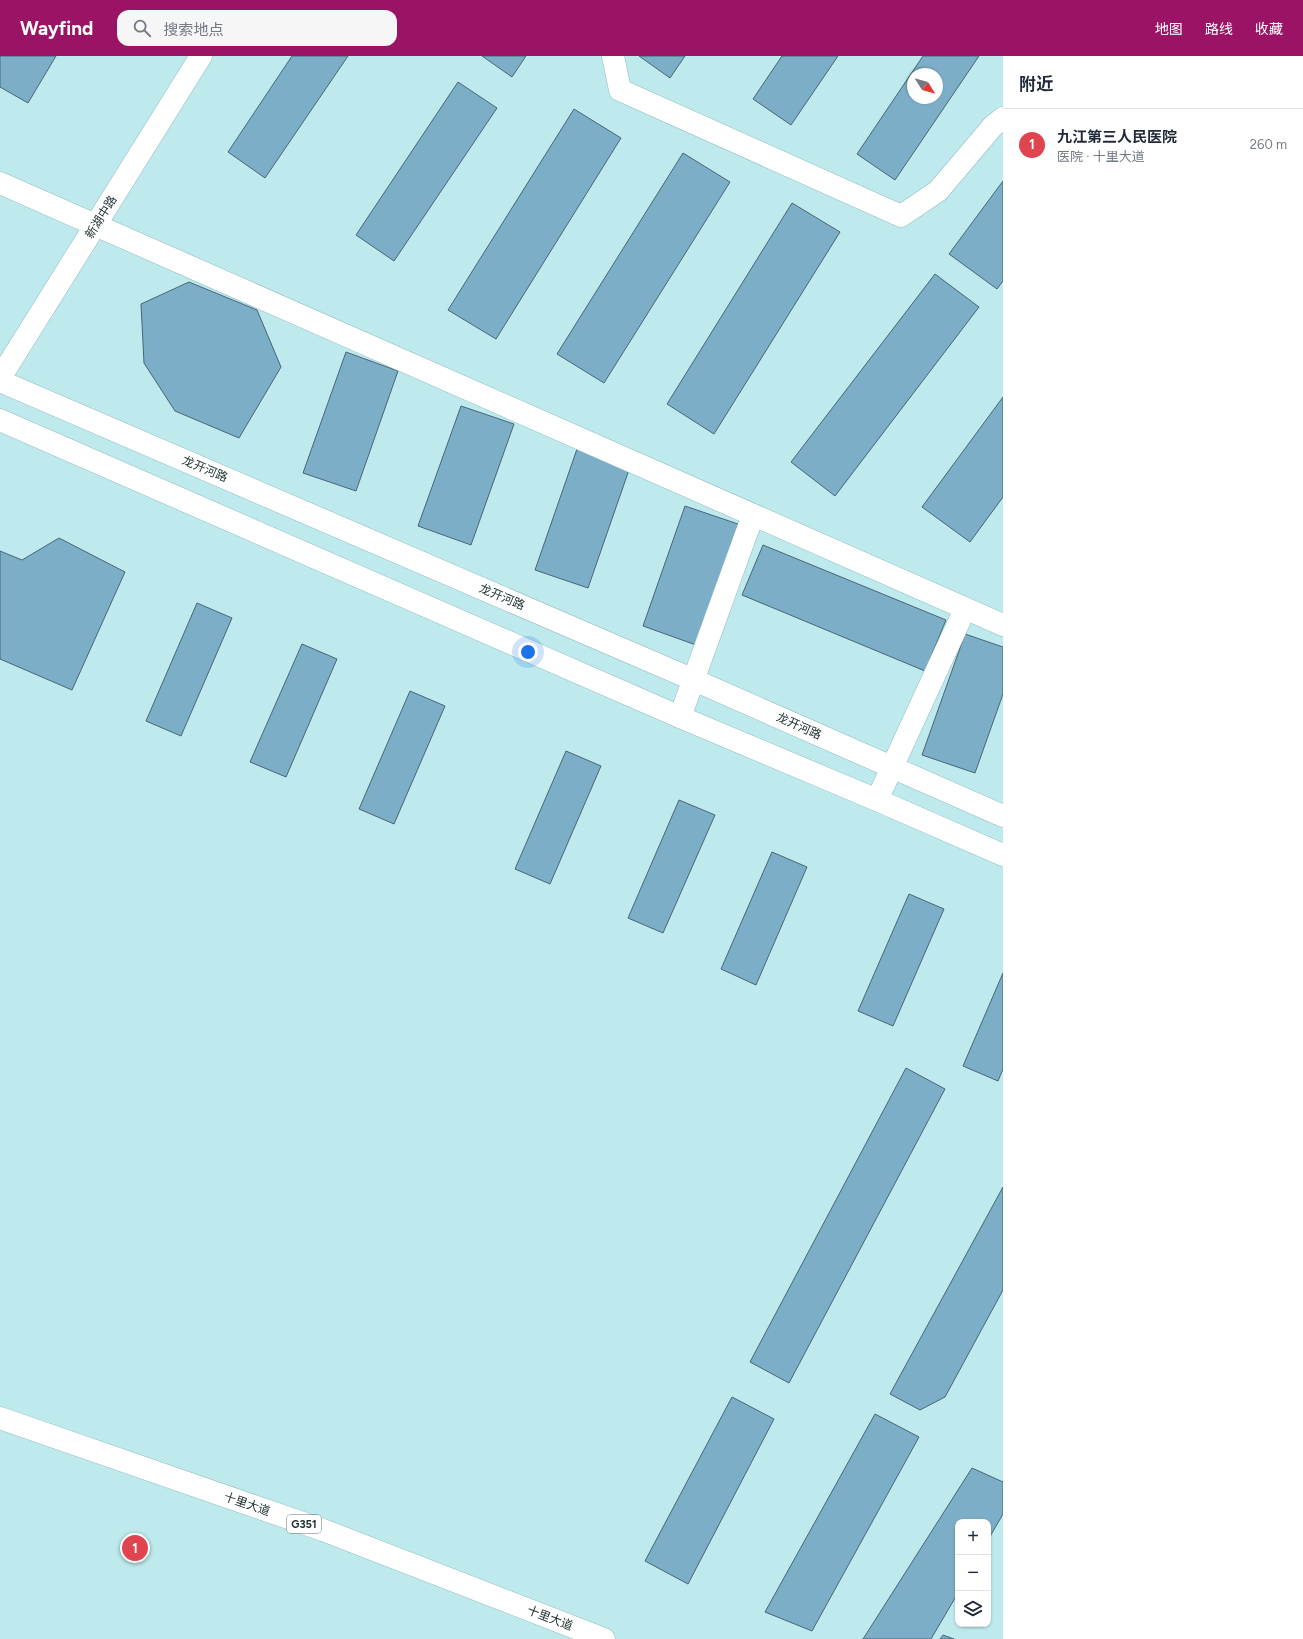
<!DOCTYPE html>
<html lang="zh">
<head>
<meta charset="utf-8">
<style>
  body { margin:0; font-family:Figtree,"Noto Sans SC",sans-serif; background:#f6f6f7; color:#1f2937 }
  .controls { position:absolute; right:12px; bottom:12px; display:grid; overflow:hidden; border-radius:8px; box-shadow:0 1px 3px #0004 }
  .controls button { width:36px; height:36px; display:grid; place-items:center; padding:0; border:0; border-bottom:1px solid #e0e1e3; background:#fff; color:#1f2937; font:20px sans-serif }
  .compass { position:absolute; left:907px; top:12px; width:36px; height:36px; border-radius:50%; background:#fff; box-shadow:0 1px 3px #0004; rotate:127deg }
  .you { position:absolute; left:528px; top:596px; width:14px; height:14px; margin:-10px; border:3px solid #fff; border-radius:50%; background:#1a73e8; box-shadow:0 0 0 6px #1a73e833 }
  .badge { display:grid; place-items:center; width:26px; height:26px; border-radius:50%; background:#9a1365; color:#fff; font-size:13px; font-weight:700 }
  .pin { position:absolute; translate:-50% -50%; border:2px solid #fff; box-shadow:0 1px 4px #0006 }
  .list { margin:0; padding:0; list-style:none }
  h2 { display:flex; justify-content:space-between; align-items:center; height:52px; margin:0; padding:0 16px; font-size:17px }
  h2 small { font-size:13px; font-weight:400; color:#747a83 }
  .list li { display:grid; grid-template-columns:26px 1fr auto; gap:12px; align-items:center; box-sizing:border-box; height:72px; padding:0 16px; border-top:1px solid #e0e1e3 }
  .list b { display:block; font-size:15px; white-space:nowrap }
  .list p { margin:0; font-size:13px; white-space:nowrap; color:#747a83 }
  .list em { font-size:13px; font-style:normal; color:#747a83 }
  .icon { flex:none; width:22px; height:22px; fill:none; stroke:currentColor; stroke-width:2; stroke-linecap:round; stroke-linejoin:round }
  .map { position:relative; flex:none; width:1003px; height:1583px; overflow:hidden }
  header { display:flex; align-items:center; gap:24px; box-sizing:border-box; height:56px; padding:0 20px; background:#9a1365; color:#fff }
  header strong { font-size:19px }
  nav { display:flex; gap:22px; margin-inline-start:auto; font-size:14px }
  .search { width:280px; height:36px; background:#f6f6f7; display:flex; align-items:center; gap:10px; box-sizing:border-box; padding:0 14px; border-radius:12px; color:#747a83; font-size:15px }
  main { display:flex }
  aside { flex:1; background:#fff }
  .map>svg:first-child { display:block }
</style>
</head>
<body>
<header>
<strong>Wayfind</strong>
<div class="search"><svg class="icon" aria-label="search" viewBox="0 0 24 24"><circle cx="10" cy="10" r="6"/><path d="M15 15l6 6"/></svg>搜索地点</div>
<nav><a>地图</a><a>路线</a><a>收藏</a></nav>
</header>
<main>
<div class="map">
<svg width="1003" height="1583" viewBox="0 0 1003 1583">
  <rect width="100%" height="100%" fill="#beeaed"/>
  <g fill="#7caec8" stroke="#476676" fill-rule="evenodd">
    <polygon points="0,0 56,0 28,47 0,31"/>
    <polygon points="292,0 348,0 265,122 228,96"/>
    <polygon points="482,0 526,0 512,21"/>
    <polygon points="639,0 685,0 670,22"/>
    <polygon points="782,0 838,0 791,69 753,43"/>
    <path d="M923,0H979L895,124L857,98ZM913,18H937V42H913Z"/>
    <polygon points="458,26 497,52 394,205 356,179"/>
    <polygon points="574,53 621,82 496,283 448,254"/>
    <polygon points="683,97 730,126 604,327 557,298"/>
    <polygon points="1003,125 1003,225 997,233 949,198"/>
    <polygon points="792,147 840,176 714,378 667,348"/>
    <polygon points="935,218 979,251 835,440 791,406"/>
    <polygon points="189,226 257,254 281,311 239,382 175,355 144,307 141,248"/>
    <polygon points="346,296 398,315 356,435 303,417"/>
    <polygon points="1003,341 1003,441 970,486 922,451"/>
    <polygon points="461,350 514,368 471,489 418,470"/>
    <polygon points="577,393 630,411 588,532 535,514"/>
    <polygon points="685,450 738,468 696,589 643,570"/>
    <polygon points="59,482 125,516 72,634 0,603 0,495 22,504"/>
    <polygon points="763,489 946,564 925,615 742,539"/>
    <polygon points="197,547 232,562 181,680 146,665"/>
    <polygon points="965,578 1003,591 1003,638 975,717 922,699"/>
    <polygon points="302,588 337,603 286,721 250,706"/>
    <polygon points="410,635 445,650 394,768 359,753"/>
    <polygon points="566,695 601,710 550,828 515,813"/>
    <polygon points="679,744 715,759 663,877 628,862"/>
    <polygon points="772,796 807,811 756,929 721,913"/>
    <polygon points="909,838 944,853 893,970 858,955"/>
    <polygon points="1003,917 1003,1013 998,1025 963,1010"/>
    <polygon points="906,1012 945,1033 789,1327 750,1306"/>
    <polygon points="1003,1131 1003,1234 945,1341 920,1354 890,1338"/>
    <polygon points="732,1341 774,1363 688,1528 645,1505"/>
    <polygon points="875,1358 919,1381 812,1575 765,1556"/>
    <polygon points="972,1412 1003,1426 1003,1458 988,1484 988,1466 958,1466 958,1537 931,1583 863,1583"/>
    <polygon points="943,1579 954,1583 940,1583"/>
  </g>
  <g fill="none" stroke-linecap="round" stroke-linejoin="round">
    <defs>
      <g id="minor">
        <polyline points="613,0 620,34 901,160 938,135 993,70 1003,62"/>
        <polyline points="0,127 1003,569"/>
        <polyline points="0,322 201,0"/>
        <polyline points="680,661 753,459"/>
        <polyline points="877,744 965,553"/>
      </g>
      <g id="major">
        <polyline points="0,325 694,624 1003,760"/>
        <polyline points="0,364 680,661 877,744 1003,799"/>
      </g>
      <polyline id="highway" points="0,1362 323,1474 604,1583"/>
    </defs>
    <use href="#minor" stroke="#92bcc0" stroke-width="23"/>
    <use href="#major" stroke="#92bcc0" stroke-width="23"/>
    <use href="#highway" stroke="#92bcc0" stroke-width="23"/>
    <use href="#minor" stroke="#fff" stroke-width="22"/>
    <use href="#major" stroke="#fff" stroke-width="22"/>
    <use href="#highway" stroke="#fff" stroke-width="22"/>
  </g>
  <g text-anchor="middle" stroke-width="3.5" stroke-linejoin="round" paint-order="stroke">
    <rect fill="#fff" stroke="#647071" stroke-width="1" x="287" y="1459" width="34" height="18" rx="3"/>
    <g font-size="11" font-weight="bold" fill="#223334">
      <text x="304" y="1472">G351</text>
    </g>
    <g font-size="12" fill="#223334" stroke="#fff">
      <text transform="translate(101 161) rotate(-58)" y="4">新湖中路</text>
      <text transform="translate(205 413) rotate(23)" y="4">龙开河路</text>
      <text transform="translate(502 541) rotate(23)" y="4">龙开河路</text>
      <text transform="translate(799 670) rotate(24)" y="4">龙开河路</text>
      <text transform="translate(247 1448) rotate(19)" y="4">十里大道</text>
      <text transform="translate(550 1562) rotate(21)" y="4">十里大道</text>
    </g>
  </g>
</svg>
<div class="controls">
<button>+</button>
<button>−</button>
<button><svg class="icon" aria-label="layers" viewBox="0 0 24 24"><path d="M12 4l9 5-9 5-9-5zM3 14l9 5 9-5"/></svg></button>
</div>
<svg class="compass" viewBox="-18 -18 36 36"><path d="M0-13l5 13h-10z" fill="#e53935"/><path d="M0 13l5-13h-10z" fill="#747a83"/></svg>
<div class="you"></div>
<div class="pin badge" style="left:135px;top:1492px;background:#e0444e">1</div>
</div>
<aside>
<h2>附近<small></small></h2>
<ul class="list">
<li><span class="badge" style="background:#e0444e">1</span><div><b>九江第三人民医院</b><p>医院 · 十里大道</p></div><em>260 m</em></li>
</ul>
</aside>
</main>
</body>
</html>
